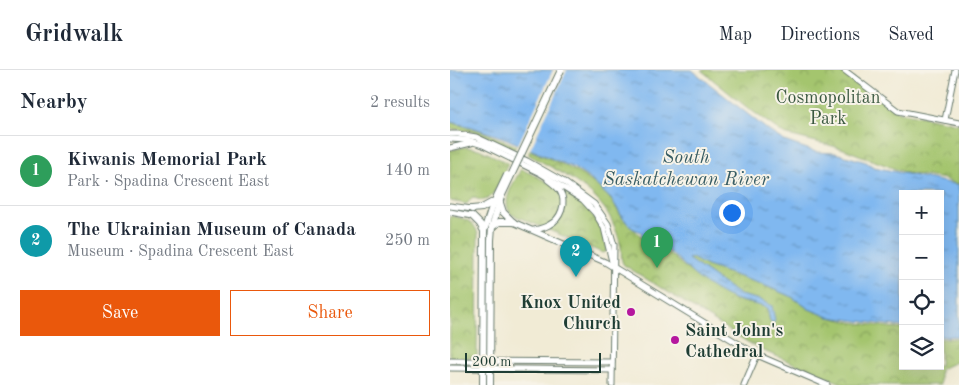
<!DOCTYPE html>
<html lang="en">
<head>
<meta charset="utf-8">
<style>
  body { margin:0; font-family:"Old Standard TT",serif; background:#f6f6f7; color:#1f2937 }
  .controls { position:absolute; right:15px; bottom:15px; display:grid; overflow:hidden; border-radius:0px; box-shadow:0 5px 20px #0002 }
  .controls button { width:45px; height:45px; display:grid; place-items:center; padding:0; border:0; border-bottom:1px solid #e0e1e3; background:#fff; color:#1f2937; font:25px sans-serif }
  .scale { position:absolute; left:15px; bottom:12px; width:136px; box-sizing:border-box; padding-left:5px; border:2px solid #1f3d34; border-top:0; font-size:14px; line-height:18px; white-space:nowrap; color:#1f3d34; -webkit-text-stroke:4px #f7f3e8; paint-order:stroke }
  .you { position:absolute; left:281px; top:142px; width:18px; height:18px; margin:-12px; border:4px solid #fff; border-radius:50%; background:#1a73e8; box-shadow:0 0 0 8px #1a73e833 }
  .badge { display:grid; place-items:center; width:32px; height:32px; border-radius:50%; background:#ea580c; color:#fff; font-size:16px; font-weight:700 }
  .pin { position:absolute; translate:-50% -41px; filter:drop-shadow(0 1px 2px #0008) }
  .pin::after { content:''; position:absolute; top:26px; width:18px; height:15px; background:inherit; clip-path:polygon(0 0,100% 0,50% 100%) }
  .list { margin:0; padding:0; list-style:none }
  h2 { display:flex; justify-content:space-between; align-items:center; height:65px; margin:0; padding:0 20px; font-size:21px }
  h2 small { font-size:16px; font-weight:400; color:#747a83 }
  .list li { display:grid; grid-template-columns:32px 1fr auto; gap:15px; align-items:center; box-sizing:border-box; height:70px; padding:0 20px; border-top:1px solid #e0e1e3 }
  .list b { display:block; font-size:19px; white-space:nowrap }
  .list p { margin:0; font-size:16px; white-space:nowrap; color:#747a83 }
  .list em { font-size:16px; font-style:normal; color:#747a83 }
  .actions { display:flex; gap:10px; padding:15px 20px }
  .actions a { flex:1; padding:11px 0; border:1px solid #ea580c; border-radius:0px; text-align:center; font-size:18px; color:#ea580c }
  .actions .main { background:#ea580c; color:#fff }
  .icon { flex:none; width:28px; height:28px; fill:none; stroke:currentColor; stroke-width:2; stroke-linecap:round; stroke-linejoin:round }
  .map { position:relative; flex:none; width:509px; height:315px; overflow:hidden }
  header { display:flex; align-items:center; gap:30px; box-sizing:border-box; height:70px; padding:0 25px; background:#fff; border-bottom:1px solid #e0e1e3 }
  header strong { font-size:24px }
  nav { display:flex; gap:28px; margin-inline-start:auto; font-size:18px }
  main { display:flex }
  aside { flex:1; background:#fff }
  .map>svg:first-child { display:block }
</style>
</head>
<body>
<header>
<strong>Gridwalk</strong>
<nav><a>Map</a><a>Directions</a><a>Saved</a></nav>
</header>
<main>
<aside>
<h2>Nearby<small>2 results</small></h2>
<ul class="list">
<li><span class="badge" style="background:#2e9e5b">1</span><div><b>Kiwanis Memorial Park</b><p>Park · Spadina Crescent East</p></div><em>140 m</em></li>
<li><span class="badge" style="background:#0f9aa8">2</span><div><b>The Ukrainian Museum of Canada</b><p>Museum · Spadina Crescent East</p></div><em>250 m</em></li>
</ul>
<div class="actions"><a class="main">Save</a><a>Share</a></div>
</aside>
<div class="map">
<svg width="509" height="315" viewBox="0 0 509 315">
  <defs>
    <pattern id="grass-tufts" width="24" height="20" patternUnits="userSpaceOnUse" patternTransform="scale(1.25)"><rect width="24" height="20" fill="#a4c56e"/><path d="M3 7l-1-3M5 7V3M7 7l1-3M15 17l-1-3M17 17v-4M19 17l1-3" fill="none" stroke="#85a15b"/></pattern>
    <pattern id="park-crowns" width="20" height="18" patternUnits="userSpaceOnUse" patternTransform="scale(1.25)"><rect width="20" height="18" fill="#a4c56e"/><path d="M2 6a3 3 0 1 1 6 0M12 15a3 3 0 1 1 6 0" fill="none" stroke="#85a15b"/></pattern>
    <pattern id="water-ripples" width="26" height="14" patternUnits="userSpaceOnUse" patternTransform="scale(1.25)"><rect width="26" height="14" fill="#80b8f0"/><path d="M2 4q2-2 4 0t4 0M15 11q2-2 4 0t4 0" fill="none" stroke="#6897c3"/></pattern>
  </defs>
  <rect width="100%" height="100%" fill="#f7f3e8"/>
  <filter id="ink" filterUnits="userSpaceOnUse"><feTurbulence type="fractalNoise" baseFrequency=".02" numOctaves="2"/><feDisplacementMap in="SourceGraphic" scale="10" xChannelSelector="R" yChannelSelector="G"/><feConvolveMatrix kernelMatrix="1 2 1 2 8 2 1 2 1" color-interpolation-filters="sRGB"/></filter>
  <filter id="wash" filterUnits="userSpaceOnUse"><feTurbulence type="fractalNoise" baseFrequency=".0096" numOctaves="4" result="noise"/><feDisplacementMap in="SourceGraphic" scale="20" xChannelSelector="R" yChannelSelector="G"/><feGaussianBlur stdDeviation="1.12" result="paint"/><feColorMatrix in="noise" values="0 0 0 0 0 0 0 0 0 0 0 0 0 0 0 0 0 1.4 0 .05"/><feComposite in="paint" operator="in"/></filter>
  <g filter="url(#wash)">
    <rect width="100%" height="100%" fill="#f1ebd5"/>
    <path fill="url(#grass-tufts)" stroke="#628151" d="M15,77L29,79L58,93C54,102 45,129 34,130C30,131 26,128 22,127L17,134L0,131V80Z"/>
    <g fill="url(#park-crowns)" stroke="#628151">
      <polygon points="251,0 391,0 449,42 509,54 509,114 503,113 495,109 456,103 391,78 334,64 294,35"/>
      <path d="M0,52L31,61L66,76L64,79C43,69 24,59 0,59Z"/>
      <path d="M79,80C109,92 140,105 161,130C166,136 169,144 174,150C180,158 188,161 193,169C208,170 231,195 243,204C256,213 270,223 284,229C294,234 307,233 317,238L320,251L322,236L310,230L290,225L238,189L242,188L257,196L311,214L342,227L359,239L379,247L400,252L453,259V296H490V269L509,268V291L490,299V315H396L309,279L174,195C170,190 172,183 171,177C169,168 166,159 162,151C147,119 108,101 79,85Z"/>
      <path d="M71,99C106,116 154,136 157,181L153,183L61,144C50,131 65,111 71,99Z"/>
      <path d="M0,146C13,148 25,150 28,165L27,286L23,288H0Z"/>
    </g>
    <path fill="url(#water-ripples)" stroke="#507a92" d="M0,0H242L319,61L334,71L366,82L385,83L416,92L424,97L509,115V266L490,267V124H453V257L379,247L359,239L342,227L311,214L257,196L242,188L238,189L290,225L310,230L322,236L325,250L324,253L320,251L317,238C307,234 297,233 287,230C275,227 252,212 243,204C233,194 207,167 193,168L191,162L182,158L173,148L162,130L140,109L124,98L54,68L22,57L0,52Z"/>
    <polygon fill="#f1ebd5" points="103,0 117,0 79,82 67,77"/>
  </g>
  <g filter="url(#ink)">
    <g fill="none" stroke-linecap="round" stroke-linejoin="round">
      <defs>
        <g id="minor">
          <polyline points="394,0 448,41 509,53"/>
          <polyline points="495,50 505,0"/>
          <polyline points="0,64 8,64 26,67 77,91 114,112 144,134 158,154 164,175 162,315"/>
          <polyline points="0,69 17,70 33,75 90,103 133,130 145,143 154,158 163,196"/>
          <polyline points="0,78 21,73"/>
          <polyline points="0,136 22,139"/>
          <polyline points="0,142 22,146"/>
          <polyline points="63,152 155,192 307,285 377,315"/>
          <path d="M84,160C89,159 94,158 99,155C111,149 117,133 110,121C107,117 102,113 98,110"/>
          <polyline points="0,291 162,292"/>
          <polyline points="0,298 162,300"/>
          <polyline points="294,315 307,285"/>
        </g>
        <g id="major">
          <polyline points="50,133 53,142 63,152"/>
          <polyline points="22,139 32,138 43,132"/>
          <polyline points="22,146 30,154 34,161"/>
          <polyline points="42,157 49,152 63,152"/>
          <polyline points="33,315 34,161 42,137 48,124"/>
          <polyline points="40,315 41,170 42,157 51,127"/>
        </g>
      </defs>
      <use href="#minor" stroke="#687a6c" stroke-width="7"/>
      <use href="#major" stroke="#687a6c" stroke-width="8"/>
      <use href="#minor" stroke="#fff" stroke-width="5"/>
      <use href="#major" stroke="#fff" stroke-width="6"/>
      <defs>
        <g id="major-bridge">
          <polyline points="48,124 57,105"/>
          <polyline points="51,127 111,0"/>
        </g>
      </defs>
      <use href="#major-bridge" stroke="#687a6c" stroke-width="8" stroke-linecap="butt"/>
      <use href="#major-bridge" stroke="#fff" stroke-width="6"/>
    </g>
  </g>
  <g fill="#b5179e" stroke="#f7f3e8" stroke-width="2">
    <circle cx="181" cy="242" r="5"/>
    <circle cx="225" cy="270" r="5"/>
  </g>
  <g text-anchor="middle" stroke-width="4" stroke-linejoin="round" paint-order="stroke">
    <g font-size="18" fill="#3a5840" stroke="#f7f3e8">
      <text x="378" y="33">Cosmopolitan<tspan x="378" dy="21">Park</tspan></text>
    </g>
    <g font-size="18" font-weight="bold" fill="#1f3d34" stroke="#f7f3e8" text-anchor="end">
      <text x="171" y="238">Knox United<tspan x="171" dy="21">Church</tspan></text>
      <text x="235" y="266" text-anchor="start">Saint John's<tspan x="235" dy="21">Cathedral</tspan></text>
    </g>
    <g font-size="19" font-style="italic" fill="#375c63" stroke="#f7f3e8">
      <text x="236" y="93">South<tspan x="236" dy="22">Saskatchewan River</tspan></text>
    </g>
  </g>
</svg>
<div class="controls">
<button>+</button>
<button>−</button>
<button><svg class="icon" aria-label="locate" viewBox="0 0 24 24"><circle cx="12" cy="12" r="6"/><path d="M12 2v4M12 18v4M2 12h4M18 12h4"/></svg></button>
<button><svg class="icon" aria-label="layers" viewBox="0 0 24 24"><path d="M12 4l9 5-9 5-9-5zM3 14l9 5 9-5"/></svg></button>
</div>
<div class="scale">200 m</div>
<div class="you"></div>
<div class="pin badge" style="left:207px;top:198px;background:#2e9e5b">1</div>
<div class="pin badge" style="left:126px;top:207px;background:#0f9aa8">2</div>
</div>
</main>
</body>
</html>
